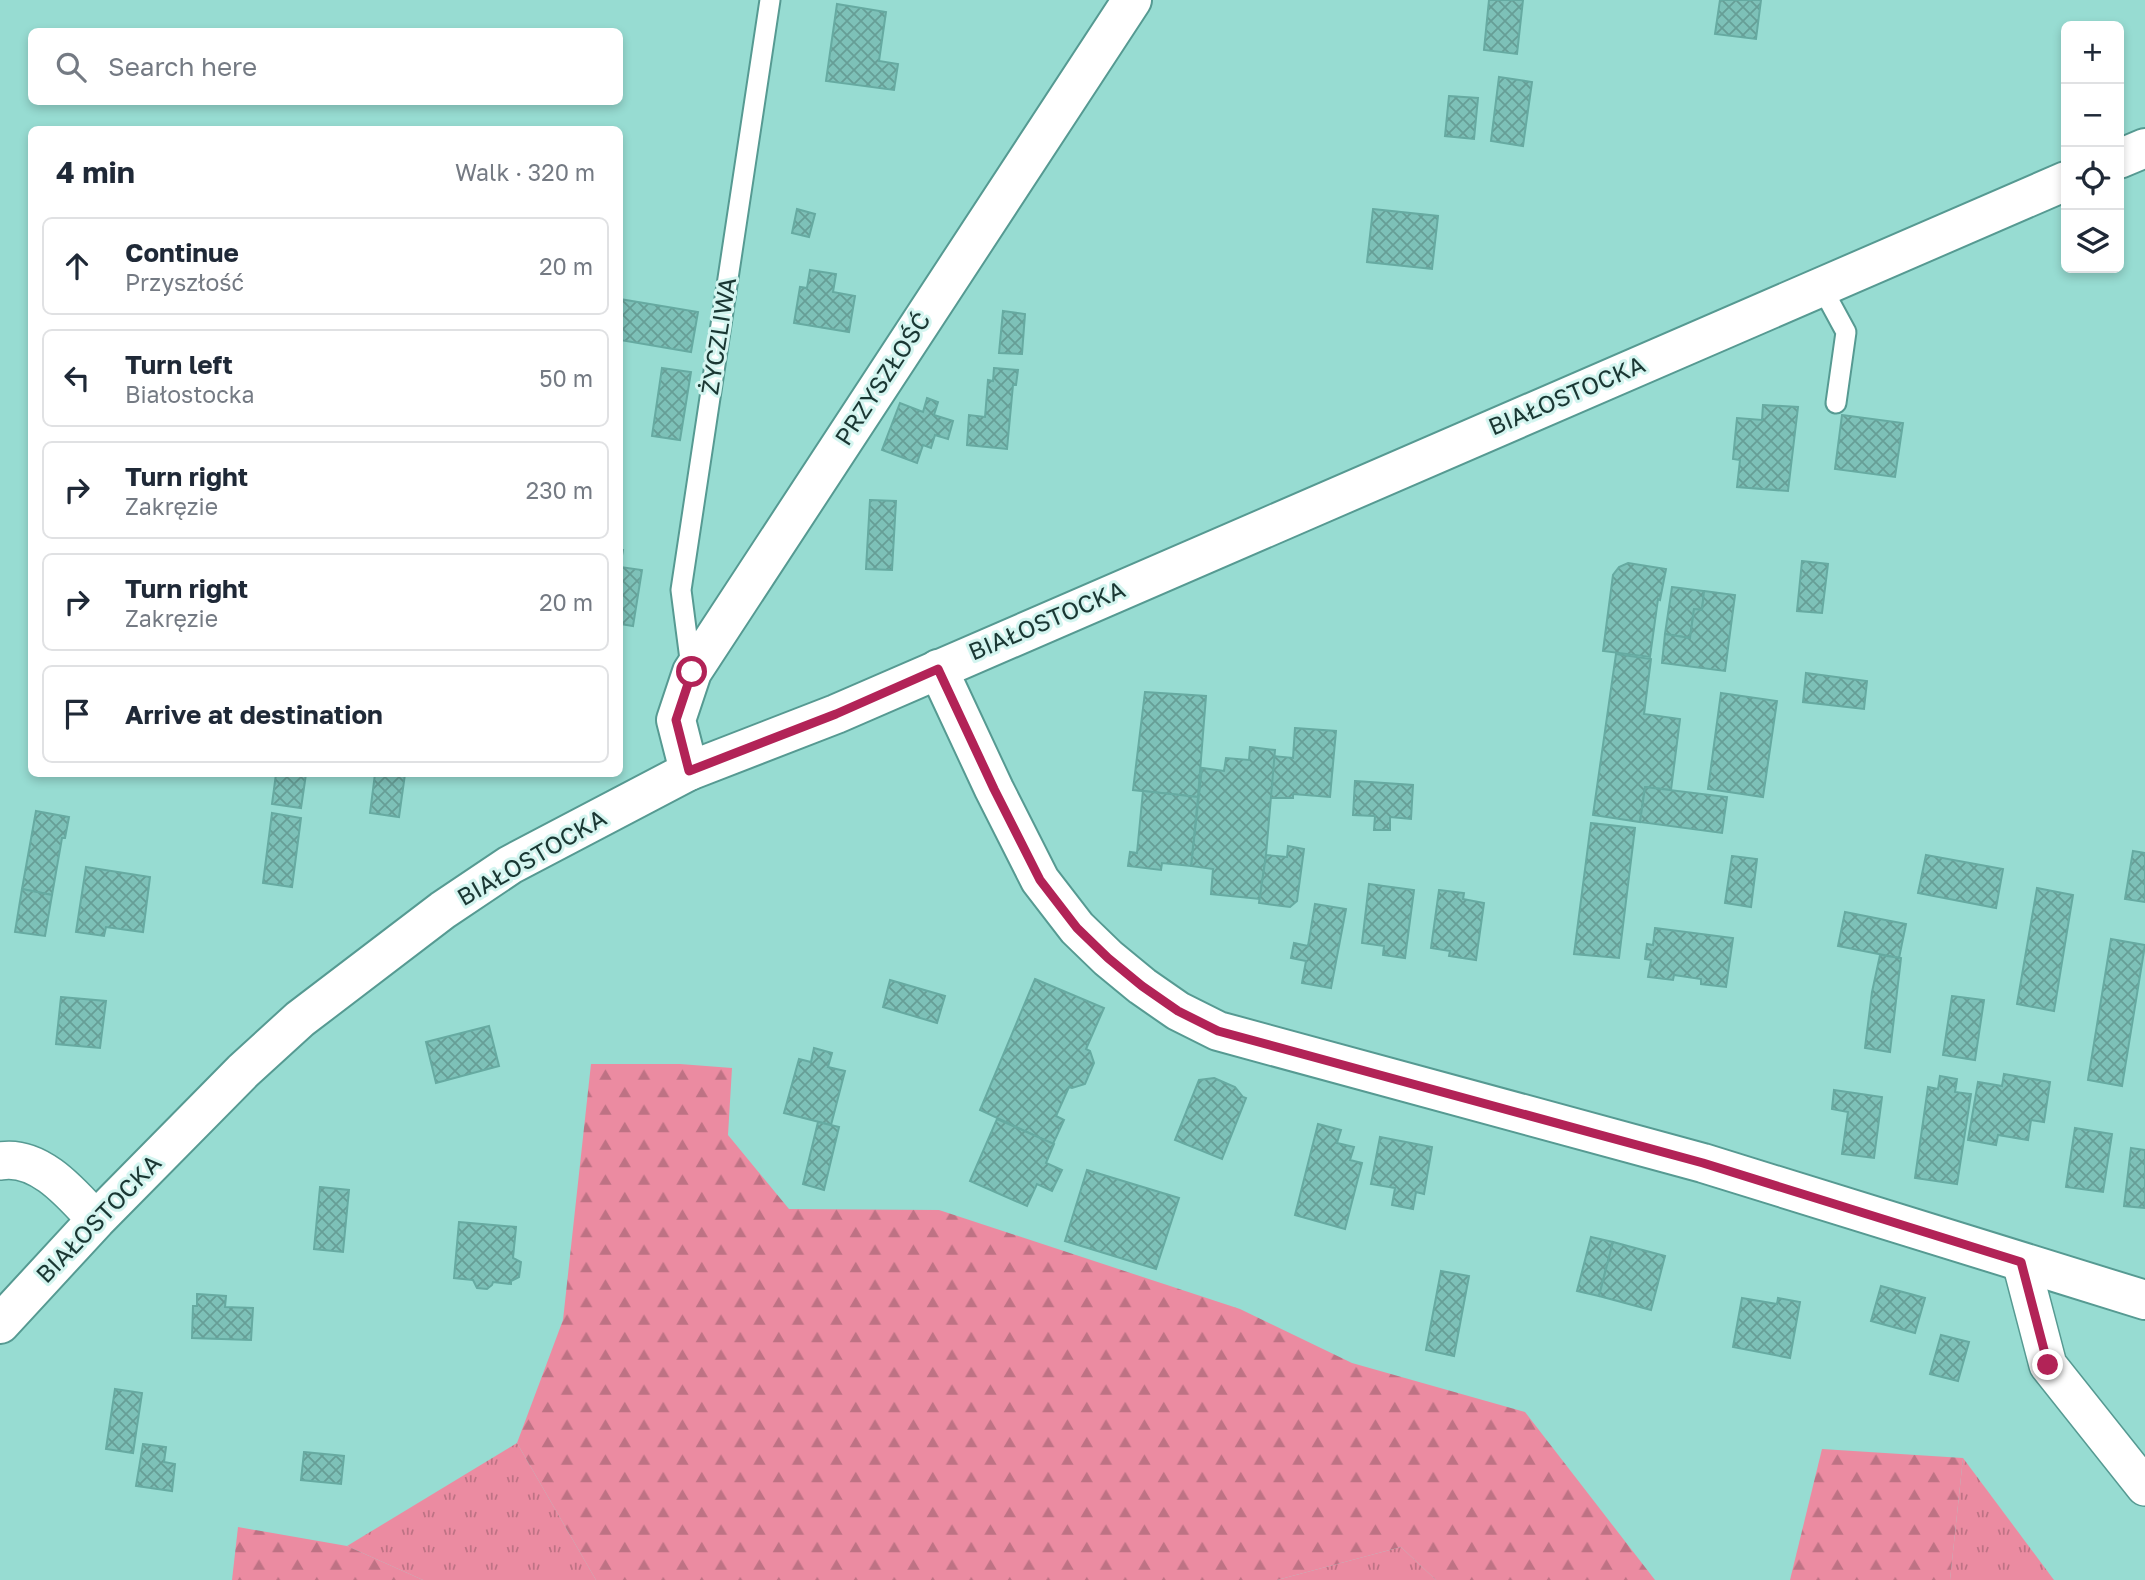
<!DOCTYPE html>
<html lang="en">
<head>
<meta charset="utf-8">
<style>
  body { margin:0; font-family:"Golos Text",sans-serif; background:#f2f2f3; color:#1f2937 }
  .controls { position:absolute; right:21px; top:21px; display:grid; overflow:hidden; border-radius:10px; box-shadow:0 4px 10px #0003 }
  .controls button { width:63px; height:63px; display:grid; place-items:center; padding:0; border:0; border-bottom:2px solid #e0e1e3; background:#fff; color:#1f2937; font:35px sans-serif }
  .stop { position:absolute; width:21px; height:21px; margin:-16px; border:5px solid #b22357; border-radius:50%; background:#fff }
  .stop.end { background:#b22357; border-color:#fff; box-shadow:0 2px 7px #0008 }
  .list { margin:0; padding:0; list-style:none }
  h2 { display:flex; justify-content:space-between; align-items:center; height:91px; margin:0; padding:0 28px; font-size:30px }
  h2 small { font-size:23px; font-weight:400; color:#747a83 }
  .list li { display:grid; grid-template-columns:46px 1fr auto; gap:21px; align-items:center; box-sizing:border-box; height:98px; margin:0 14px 14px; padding:0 14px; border:2px solid #e0e1e3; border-radius:10px }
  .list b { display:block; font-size:26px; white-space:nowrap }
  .list p { margin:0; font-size:23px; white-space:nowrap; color:#747a83 }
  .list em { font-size:23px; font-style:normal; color:#747a83 }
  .icon { flex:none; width:38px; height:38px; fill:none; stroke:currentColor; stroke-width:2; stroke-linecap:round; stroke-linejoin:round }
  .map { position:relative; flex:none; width:2145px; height:1580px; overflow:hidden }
  .search { position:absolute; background:#fff; box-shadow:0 4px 10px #0003; left:28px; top:28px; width:595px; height:77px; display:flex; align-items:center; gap:18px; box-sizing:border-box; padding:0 24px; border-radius:10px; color:#747a83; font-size:26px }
  .panel { position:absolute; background:#fff; box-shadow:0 4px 10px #0003; left:28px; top:126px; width:595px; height:651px; border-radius:10px }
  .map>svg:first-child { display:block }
</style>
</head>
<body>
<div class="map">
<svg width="2145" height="1580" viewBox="0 0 2145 1580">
  <defs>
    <pattern id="grass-tufts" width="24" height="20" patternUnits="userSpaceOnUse" patternTransform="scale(1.75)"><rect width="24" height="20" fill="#eb8ba1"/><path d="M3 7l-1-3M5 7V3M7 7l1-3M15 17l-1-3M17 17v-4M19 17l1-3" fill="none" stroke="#be7284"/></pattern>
    <pattern id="forest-firs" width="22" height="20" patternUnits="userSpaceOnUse" patternTransform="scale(1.75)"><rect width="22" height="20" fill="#eb8ba1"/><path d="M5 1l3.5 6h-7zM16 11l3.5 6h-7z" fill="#be7284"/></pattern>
    <pattern id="building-cross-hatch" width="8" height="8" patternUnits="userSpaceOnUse" patternTransform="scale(1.75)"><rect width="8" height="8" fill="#7dc1b8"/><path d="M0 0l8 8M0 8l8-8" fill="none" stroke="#669e96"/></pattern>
  </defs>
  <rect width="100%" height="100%" fill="#97dcd2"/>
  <g fill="url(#grass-tufts)">
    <polygon points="517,1443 596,1580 423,1580 347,1546"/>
    <polygon points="1963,1458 2054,1580 1950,1580"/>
    <polygon points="1401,1547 1436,1580 1277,1580"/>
  </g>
  <g fill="url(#forest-firs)">
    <polygon points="591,1064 680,1064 732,1068 728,1135 789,1209 939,1210 1240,1309 1352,1363 1525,1412 1655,1580 1436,1580 1401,1547 1277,1580 596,1580 517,1443 563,1320"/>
    <polygon points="1822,1449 1963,1458 1950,1580 1790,1580"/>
    <polygon points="238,1527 347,1546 423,1580 232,1580"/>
  </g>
  <g fill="url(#building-cross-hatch)" stroke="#66aaa1" stroke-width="2">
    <polygon points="1489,0 1523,0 1517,54 1484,50"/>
    <polygon points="1720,0 1761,0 1756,39 1715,34"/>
    <polygon points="837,4 886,12 879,61 898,64 894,90 826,81"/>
    <polygon points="1499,77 1532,82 1523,146 1491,141"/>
    <polygon points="1449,96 1478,98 1474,139 1445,136"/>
    <polygon points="797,209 815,214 809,237 792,233"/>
    <polygon points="1373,209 1438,216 1432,269 1367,262"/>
    <polygon points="810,270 836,274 833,292 855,296 849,332 794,323 800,287 807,288"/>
    <polygon points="620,299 698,312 691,352 620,340"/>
    <polygon points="1003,311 1025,314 1022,354 999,353"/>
    <polygon points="662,368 691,372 680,440 652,436"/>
    <polygon points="994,368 1018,370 1016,385 1013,385 1007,449 967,445 969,415 985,417 988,380 993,381"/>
    <polygon points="927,398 938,402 934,415 953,421 948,439 935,435 931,448 923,445 917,463 882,450 900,403 923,412"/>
    <polygon points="1763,405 1798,407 1788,491 1737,487 1740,460 1733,459 1737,418 1762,420"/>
    <polygon points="1842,415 1903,423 1895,477 1835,469"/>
    <polygon points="870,500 896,501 892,570 866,569"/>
    <polygon points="620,549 623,550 620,567 642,570 633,626 620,624"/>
    <polygon points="1802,561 1828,564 1822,613 1797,611"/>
    <polygon points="1628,563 1666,569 1660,600 1658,599 1650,657 1603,651 1613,575 1619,567"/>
    <polygon points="1672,587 1704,591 1702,610 1694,609 1690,638 1665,634"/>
    <polygon points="1704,591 1735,595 1725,671 1662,663 1665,634 1690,638 1694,609 1702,610"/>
    <polygon points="1616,654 1651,659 1644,714 1680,719 1671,790 1645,787 1640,822 1593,815"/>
    <polygon points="1806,673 1867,681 1864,709 1803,702"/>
    <polygon points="1145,692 1206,696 1198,797 1133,790"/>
    <polygon points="1721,693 1777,701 1763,797 1708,789"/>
    <polygon points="1295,728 1336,731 1330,797 1293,794 1293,798 1270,798 1273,756 1293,758"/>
    <polygon points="1250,747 1275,750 1266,855 1260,899 1211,894 1213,869 1191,866 1202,768 1224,771 1226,758 1249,760"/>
    <polygon points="276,774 306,774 301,808 272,804"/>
    <polygon points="375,774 405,774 399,817 370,813"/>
    <polygon points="1355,781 1413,785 1411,819 1390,817 1390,830 1374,830 1375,816 1353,815"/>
    <polygon points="1645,787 1727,797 1722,833 1640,822"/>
    <polygon points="1143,791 1198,797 1191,866 1162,863 1161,870 1128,866 1130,852 1137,853"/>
    <polygon points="36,811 69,817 65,838 62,838 52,895 22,889"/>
    <polygon points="272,813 301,818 292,887 263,883"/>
    <polygon points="1591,823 1635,828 1619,958 1574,954"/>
    <polygon points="1288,846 1304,849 1297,901 1290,907 1259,903 1266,855 1287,857"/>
    <polygon points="2133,851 2145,853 2145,902 2125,899"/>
    <polygon points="1926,855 2003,869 1996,908 1918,893"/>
    <polygon points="1732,856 1757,859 1751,907 1725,903"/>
    <polygon points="86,867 150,877 143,932 106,927 104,936 76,932"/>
    <polygon points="1369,884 1414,890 1405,958 1383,955 1384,946 1362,943"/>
    <polygon points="2037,888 2073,895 2054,1011 2017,1004"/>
    <polygon points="22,889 52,895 45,936 15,932"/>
    <polygon points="1439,890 1464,893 1463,899 1484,903 1476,960 1449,956 1450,951 1431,948"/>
    <polygon points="1315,904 1346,909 1331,988 1302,983 1306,961 1291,958 1294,943 1308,946"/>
    <polygon points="1845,912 1906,924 1899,958 1838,946"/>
    <polygon points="1655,928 1733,938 1726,987 1701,984 1701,979 1674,975 1673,980 1648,977 1651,960 1645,959 1647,944 1653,945"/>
    <polygon points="2111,939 2145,945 2122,1086 2088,1080"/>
    <polygon points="1880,955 1901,958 1890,1052 1865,1048 1872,992"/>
    <polygon points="1035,979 1104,1008 1086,1049 1090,1051 1094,1063 1085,1084 1072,1088 1069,1087 1056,1116 1064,1120 1053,1144 980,1110"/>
    <polygon points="890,980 945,996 937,1023 883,1007"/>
    <polygon points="1952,996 1984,1000 1975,1060 1943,1055"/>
    <polygon points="61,997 106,1001 100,1048 56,1044"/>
    <polygon points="489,1026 499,1066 436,1083 426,1042"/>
    <polygon points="814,1048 832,1053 828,1067 845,1071 831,1125 784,1113 799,1059 811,1062"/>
    <polygon points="2004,1074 2050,1082 2044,1122 2031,1120 2028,1140 1998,1135 1996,1145 1968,1140 1978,1082 2002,1086"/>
    <polygon points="1940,1076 1957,1079 1955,1092 1971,1094 1957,1184 1915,1178 1928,1087 1938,1089"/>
    <polygon points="1214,1078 1235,1087 1243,1097 1246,1098 1222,1159 1175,1140 1199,1080"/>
    <polygon points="1834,1090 1882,1097 1874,1158 1842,1154 1848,1112 1832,1109"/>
    <polygon points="997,1119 1054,1144 1046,1163 1062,1170 1052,1191 1037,1184 1027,1206 970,1181"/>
    <polygon points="818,1122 839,1127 824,1190 803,1184"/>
    <polygon points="1318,1124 1341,1130 1337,1143 1354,1147 1350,1160 1362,1163 1345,1229 1295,1215"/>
    <polygon points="2075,1128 2112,1134 2103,1192 2066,1187"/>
    <polygon points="1380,1137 1432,1147 1424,1194 1416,1192 1413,1209 1392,1205 1395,1188 1371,1184"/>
    <polygon points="2131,1148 2145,1150 2145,1208 2124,1206"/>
    <polygon points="1087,1170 1179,1198 1156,1269 1065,1241"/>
    <polygon points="320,1187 349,1190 343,1252 314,1249"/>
    <polygon points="459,1222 516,1227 513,1258 521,1262 519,1277 511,1281 511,1284 493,1282 492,1285 487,1289 477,1288 473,1280 454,1278"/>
    <polygon points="1591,1237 1613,1242 1599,1296 1577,1291"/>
    <polygon points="1613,1242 1665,1256 1651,1310 1599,1296"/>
    <polygon points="1441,1271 1469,1276 1454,1356 1426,1350"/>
    <polygon points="1881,1286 1925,1298 1915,1333 1871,1321"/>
    <polygon points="197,1294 226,1296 225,1307 253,1308 251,1340 192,1338 193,1306 197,1306"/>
    <polygon points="1742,1298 1777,1304 1778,1298 1800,1302 1790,1358 1733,1347"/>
    <polygon points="1941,1335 1969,1342 1958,1381 1930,1374"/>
    <polygon points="115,1389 142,1393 133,1453 106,1449"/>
    <polygon points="143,1444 166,1447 164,1462 175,1464 172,1491 136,1486"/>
    <polygon points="304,1452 344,1456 341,1484 301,1480"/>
  </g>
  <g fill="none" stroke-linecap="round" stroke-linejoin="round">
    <defs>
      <g id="service">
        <polyline points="1821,286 1846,332 1836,403"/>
        <polyline points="691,667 681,590 770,0"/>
      </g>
      <g id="minor">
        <path d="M0,1161C39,1154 72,1194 96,1220"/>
        <polyline points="2021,1262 2048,1365 2145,1487"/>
      </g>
      <g id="tertiary">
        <polyline points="938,669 994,789 1040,880 1077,928 1108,958 1142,986 1178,1011 1218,1031 1703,1163 2145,1300"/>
        <polyline points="689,771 676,720 692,672 1132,0"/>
      </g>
      <g id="secondary">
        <polyline points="2119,159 2145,148"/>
        <polyline points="0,1324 96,1220 243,1071 300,1019 443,910 510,865 689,771 836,714 2066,181"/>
      </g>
    </defs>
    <use href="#service" stroke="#569a92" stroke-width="23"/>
    <use href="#minor" stroke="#569a92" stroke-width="40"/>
    <use href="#tertiary" stroke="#569a92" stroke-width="42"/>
    <use href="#secondary" stroke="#569a92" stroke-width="42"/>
    <use href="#service" stroke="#fff" stroke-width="19"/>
    <use href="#minor" stroke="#fff" stroke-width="37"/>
    <use href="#tertiary" stroke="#fff" stroke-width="38"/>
    <use href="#secondary" stroke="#fff" stroke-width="38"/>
  </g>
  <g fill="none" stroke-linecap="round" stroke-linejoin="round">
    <polyline stroke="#b22357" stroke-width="9" points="692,672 676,720 689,771 836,714 938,669 994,789 1040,880 1077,928 1108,958 1142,986 1178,1011 1218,1031 1703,1163 2021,1262 2048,1365"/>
  </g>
  <g text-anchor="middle" stroke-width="6" stroke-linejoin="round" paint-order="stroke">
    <g font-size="24" fill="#1a3733" stroke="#d4f5f0">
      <text transform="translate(719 336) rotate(-81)" y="8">ŻYCZLIWA</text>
      <text transform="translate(883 379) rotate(-57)" y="8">PRZYSZŁOŚĆ</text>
      <text transform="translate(1567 396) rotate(-23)" y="8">BIAŁOSTOCKA</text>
      <text transform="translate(1047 621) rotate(-23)" y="8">BIAŁOSTOCKA</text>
      <text transform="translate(532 858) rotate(-30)" y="8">BIAŁOSTOCKA</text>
      <text transform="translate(99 1219) rotate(-46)" y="8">BIAŁOSTOCKA</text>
    </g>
  </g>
</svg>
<div class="controls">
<button>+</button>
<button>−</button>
<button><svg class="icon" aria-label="locate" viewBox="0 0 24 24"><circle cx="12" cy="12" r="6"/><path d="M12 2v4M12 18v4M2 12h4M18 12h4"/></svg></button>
<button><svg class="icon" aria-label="layers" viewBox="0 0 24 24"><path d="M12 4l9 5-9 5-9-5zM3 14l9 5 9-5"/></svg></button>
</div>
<div class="stop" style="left:692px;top:672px"></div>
<div class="stop end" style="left:2048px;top:1365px"></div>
<div class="search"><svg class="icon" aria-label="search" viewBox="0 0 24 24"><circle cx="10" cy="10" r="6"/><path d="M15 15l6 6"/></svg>Search here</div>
<section class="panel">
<h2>4 min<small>Walk · 320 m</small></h2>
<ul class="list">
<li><svg class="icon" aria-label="ahead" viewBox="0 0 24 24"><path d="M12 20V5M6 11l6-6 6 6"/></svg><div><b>Continue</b><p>Przyszłość</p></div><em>20 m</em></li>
<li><svg class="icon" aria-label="left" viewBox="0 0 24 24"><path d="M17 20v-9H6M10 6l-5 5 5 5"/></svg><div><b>Turn left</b><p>Białostocka</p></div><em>50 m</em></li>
<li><svg class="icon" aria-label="right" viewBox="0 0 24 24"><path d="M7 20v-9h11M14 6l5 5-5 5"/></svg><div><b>Turn right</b><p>Zakręzie</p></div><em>230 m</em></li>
<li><svg class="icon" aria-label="right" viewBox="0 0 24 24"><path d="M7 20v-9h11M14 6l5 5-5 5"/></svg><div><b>Turn right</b><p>Zakręzie</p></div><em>20 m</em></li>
<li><svg class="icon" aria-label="arrive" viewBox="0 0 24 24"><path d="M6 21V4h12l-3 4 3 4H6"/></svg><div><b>Arrive at destination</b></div></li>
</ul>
</section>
</div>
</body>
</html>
